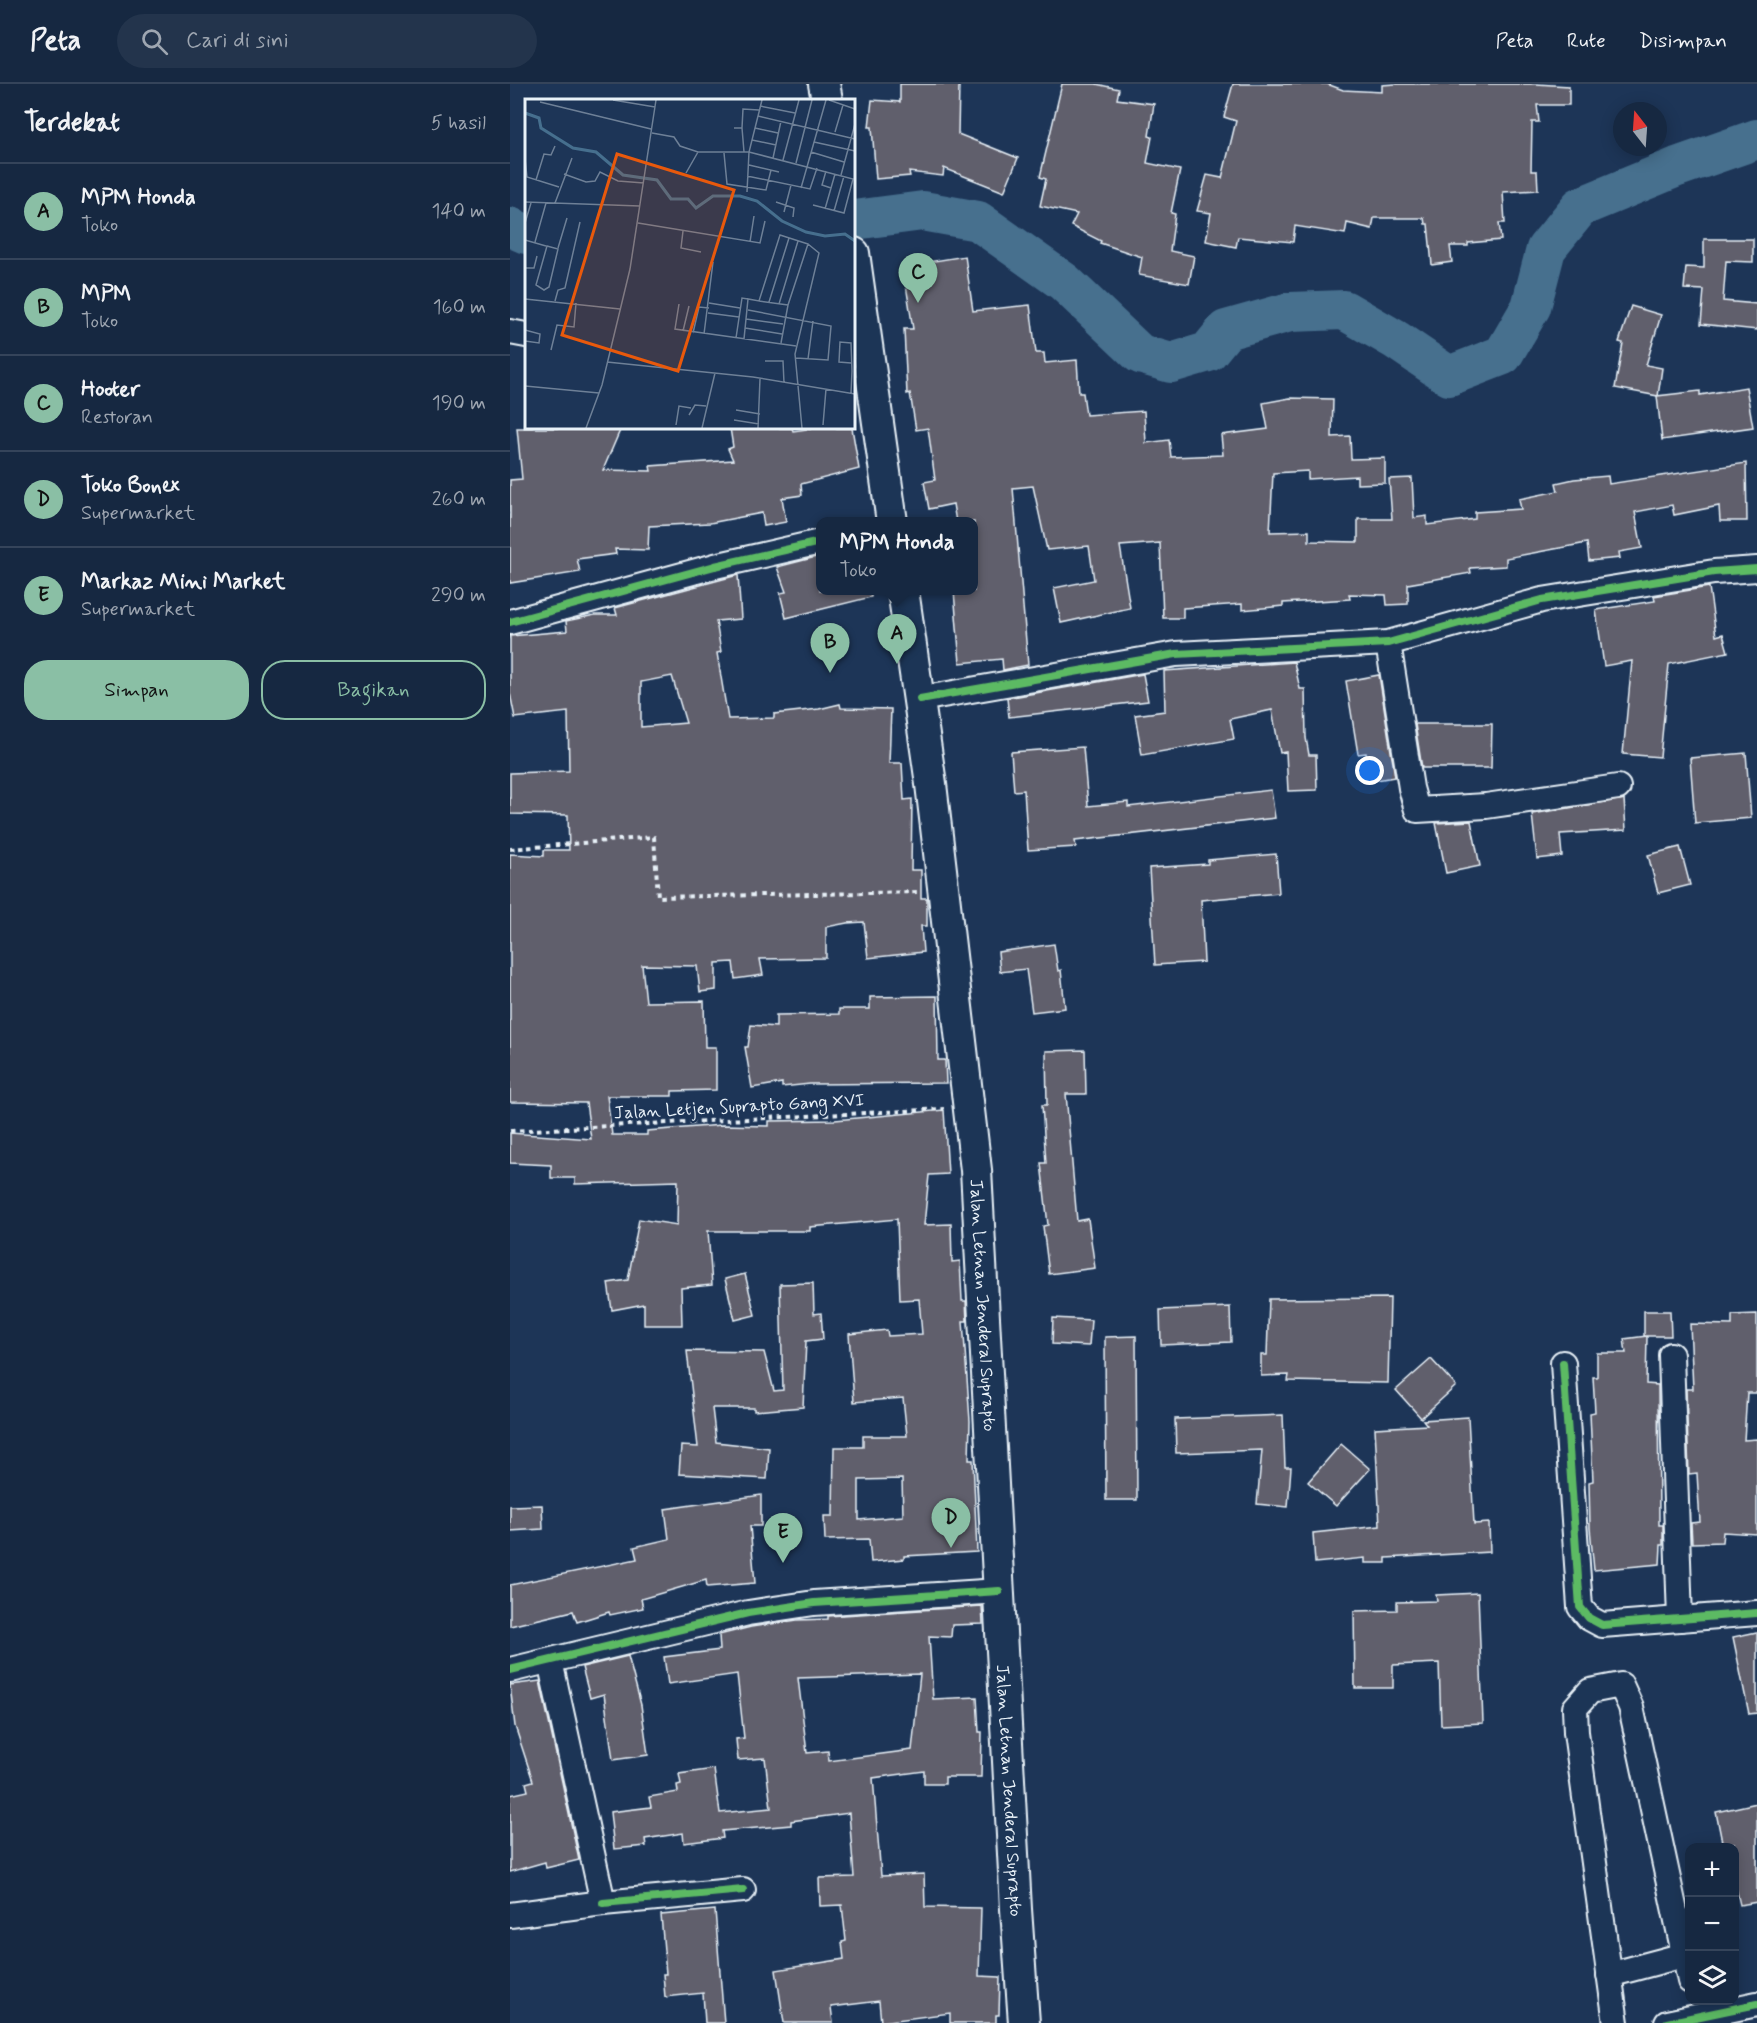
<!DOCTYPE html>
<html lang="id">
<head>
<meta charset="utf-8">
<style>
  body { margin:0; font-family:Mynerve,sans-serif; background:#23344c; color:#f1f3f6 }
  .controls { position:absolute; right:18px; bottom:18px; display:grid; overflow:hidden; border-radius:12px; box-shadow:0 3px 15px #0003 }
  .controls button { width:54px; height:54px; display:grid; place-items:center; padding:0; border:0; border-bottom:2px solid #35445a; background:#162841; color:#f1f3f6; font:30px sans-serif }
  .compass { position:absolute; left:1103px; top:18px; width:54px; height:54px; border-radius:50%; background:#162841; box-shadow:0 3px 15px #0003; rotate:343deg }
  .you { position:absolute; left:860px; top:687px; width:21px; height:21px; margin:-15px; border:4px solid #fff; border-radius:50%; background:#1a73e8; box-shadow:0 0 0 9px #1a73e833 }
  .badge { display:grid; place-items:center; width:39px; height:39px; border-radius:50%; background:#8abfa5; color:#111; font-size:20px; font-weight:700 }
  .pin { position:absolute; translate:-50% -50px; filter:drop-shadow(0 2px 3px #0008) }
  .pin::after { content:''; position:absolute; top:32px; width:21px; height:18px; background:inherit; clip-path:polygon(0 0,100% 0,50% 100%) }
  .popup { position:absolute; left:306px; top:433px; width:162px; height:78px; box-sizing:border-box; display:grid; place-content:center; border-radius:12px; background:#162841; filter:drop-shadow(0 2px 4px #0005); font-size:20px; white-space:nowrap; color:#9ea6b1 }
  .popup b { font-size:22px; color:#f1f3f6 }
  .popup::after { content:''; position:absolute; left:50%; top:100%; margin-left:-12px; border:12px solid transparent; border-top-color:#162841 }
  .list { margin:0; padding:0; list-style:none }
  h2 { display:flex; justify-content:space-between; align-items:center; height:78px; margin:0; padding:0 24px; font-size:26px }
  h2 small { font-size:20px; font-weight:400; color:#9ea6b1 }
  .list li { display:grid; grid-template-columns:39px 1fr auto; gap:18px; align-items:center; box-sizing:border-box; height:96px; padding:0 24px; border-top:2px solid #35445a }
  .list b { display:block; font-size:22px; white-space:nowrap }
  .list p { margin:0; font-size:20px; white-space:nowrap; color:#9ea6b1 }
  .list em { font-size:20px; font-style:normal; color:#9ea6b1 }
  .actions { display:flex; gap:12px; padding:18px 24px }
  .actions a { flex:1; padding:14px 0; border:2px solid #8abfa5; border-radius:24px; text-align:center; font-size:21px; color:#8abfa5 }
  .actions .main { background:#8abfa5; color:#111 }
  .icon { flex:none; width:33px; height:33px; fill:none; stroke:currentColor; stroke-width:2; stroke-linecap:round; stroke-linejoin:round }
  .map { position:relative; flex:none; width:1247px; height:1939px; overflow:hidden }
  header { display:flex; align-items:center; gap:36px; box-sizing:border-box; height:84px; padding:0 30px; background:#162841; border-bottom:2px solid #35445a }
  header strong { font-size:28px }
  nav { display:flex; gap:33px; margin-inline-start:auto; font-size:21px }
  .search { width:420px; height:54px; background:#23344c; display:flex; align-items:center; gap:15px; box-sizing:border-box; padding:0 21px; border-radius:33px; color:#9ea6b1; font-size:22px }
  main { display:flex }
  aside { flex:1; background:#162841 }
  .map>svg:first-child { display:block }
</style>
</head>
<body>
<header>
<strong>Peta</strong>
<div class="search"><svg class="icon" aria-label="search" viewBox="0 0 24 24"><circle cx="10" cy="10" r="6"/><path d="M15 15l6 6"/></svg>Cari di sini</div>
<nav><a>Peta</a><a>Rute</a><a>Disimpan</a></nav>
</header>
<main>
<aside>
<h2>Terdekat<small>5 hasil</small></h2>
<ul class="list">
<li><span class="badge">A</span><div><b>MPM Honda</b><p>Toko</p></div><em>140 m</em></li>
<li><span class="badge">B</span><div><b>MPM</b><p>Toko</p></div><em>160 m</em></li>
<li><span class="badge">C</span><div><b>Hooter</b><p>Restoran</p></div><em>190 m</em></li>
<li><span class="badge">D</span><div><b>Toko Bonex</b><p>Supermarket</p></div><em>260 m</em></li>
<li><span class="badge">E</span><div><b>Markaz Mini Market</b><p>Supermarket</p></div><em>290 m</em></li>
</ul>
<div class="actions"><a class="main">Simpan</a><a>Bagikan</a></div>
</aside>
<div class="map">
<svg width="1247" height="1939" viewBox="0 0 1247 1939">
  <rect width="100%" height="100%" fill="#1d3557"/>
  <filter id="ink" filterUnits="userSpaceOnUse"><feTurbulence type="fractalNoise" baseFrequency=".0167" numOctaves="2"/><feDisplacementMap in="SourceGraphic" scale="12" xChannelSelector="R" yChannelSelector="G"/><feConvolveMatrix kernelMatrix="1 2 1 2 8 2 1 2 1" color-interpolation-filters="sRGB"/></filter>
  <g filter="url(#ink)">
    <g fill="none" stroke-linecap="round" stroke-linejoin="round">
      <g stroke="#466f8e" stroke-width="40">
        <polyline points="344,136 413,127 468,137 554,198 630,270 661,279 698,268 716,246 780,228 834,226 886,256 939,292 993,271 1021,223 1036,165 1070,123 1167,83 1247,55"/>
        <polyline points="0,143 16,150"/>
      </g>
    </g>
    <g fill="#615e6c" stroke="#e8f1f8" stroke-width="1.5" fill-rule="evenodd">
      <polygon points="390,0 449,0 448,50 508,74 494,108 434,84 433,92 399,88 400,92 366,95 362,43 359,43 362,16 390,18"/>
      <polygon points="552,0 586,0 609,5 607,15 644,20 639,52 642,53 637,79 670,86 661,129 665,130 660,167 684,172 679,200 629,191 632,173 590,159 591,157 561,142 567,130 530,122 536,95 530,93"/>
      <polygon points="723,0 817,0 833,6 872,8 872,1 885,0 1026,0 1059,2 1059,21 1027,21 1029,38 1022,38 1021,87 1027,87 1028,106 993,108 995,139 989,139 991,156 958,159 958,162 940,162 942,178 922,181 918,140 915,140 914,134 864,134 862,145 837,139 835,150 785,142 783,158 728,153 726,163 696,157 701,129 687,127 697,91 712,94 726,37 714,33"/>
      <polygon points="1194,155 1243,155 1243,178 1216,177 1213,217 1247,220 1247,246 1191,240 1194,206 1174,205 1176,183 1194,184"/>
      <polygon points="455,172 463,227 520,221 526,269 534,269 535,279 567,276 569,309 573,309 576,331 634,327 636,359 659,356 661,373 713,371 711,351 758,345 753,319 780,314 823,315 822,353 840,352 841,375 875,374 875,399 847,400 847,392 798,395 798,387 763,389 760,448 799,447 799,457 848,458 848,435 882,435 879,395 902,394 904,434 917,432 917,441 965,435 965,428 1011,425 1009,415 1048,407 1046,399 1064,395 1098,392 1099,400 1236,379 1237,437 1210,437 1209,422 1164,431 1162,421 1125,428 1132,464 1109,468 1110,474 1079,477 1077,459 996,474 996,482 960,484 961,489 898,500 898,520 877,521 876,511 839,510 840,515 773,519 773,522 732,526 732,520 673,524 673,534 653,534 650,459 610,462 620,524 551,539 544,504 584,496 579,462 537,466 523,402 503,404 518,581 493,586 492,575 450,579 444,507 464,507 464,438 446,438 443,420 419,425 414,398 425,396 418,344 406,346 400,309 397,310 394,245 403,245 393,182"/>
      <polygon points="1121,222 1151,231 1136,281 1152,284 1148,312 1105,304 1113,259 1109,258"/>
      <polygon points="1236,303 1243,343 1152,356 1147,312 1190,307 1190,311"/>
      <polygon points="7,344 111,344 93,386 141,387 140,382 223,376 218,365 223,363 220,344 282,344 283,347 304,344 342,344 349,385 291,400 292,411 272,414 276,438 254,442 252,429 200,439 139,442 138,466 105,465 106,470 67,475 70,488 0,499 0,396 12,395"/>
      <polygon points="310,472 310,507 361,507 361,513 276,534 270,509 276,508 267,483"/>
      <path d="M228,491L231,535L206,537L211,568L207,569L218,635L264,634V630L309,625L330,620L331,624L381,625L379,679H392L394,716L402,715L401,786H411V814H417V842H411L413,868L358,874L354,838L337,839L316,843V874L250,875L253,891L225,895L223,878L206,879V906L190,908L187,882L132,881L136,918L194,917L195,963H206V1006L162,1007V1012H97L102,1051H137V1047L212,1041L259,1042V1037L325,1036L434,1026L438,1090L419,1091L414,1141L441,1140L442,1178L450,1177L452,1217H456L457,1237H453L460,1337L459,1376H463L467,1468L394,1472V1475L361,1478L359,1455L315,1456L314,1432H323L324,1363H353V1352H397L393,1314L344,1318L339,1250L377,1246L378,1252L412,1250L409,1215L390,1216L387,1135L300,1143V1147H198L202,1201L171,1204L172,1241H134V1220L102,1226L98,1199L118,1196L129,1135L167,1141L168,1097L65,1100V1094H41V1081L0,1079V1049L81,1055L76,1019L0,1018V770L34,772V766H59L58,731L0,730V689L59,687L58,628L5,634L0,609V552L57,547L56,537L85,531H107L105,524ZM162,592L176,639L131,643V598ZM392,1395L393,1432L349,1436V1396Z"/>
      <polygon points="1199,503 1206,552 1213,550 1218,568 1159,580 1150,673 1113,670 1122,577 1094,582 1086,526 1145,517 1144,512"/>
      <polygon points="784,578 790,605 795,605 796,654 799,671 806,671 807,706 778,707 776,668 770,669 762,626 720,635 724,655 632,671 625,631 655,627 654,587"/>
      <polygon points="633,590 638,617 499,633 497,614"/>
      <polygon points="869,591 885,693 861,697 856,669 848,670 836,597"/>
      <polygon points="905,640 982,640 981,684 912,684"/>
      <polygon points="573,663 578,722 618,718 618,723 761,706 765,734 565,757 566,763 518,766 514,706 504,707 501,668"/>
      <polygon points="1236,669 1241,734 1185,739 1180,674"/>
      <polygon points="1114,715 1116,746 1050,750 1052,772 1027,775 1022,730"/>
      <polygon points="961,737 970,782 936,789 926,739"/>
      <polygon points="1170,763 1180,801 1148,809 1138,771"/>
      <polygon points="766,770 769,809 691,816 694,878 645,881 639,784 698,780 698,776"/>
      <polygon points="544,860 548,887 551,886 555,924 522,928 516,885 490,888 488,868"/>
      <polygon points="427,912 428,976 435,976 436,999 300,1000 272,1003 272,999 242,1004 235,963 238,963 241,941 266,943 266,931 329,930 329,925 360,925 360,913"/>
      <polygon points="575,966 576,1010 556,1010 567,1137 578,1135 585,1184 539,1190 533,1142 538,1141 531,1079 536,1079 532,1021 537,1021 536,967"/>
      <polygon points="235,1190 245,1231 225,1236 215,1195"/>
      <polygon points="303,1199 304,1230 311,1229 313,1255 296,1257 293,1323 244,1327 244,1324 202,1324 206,1358 259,1364 257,1395 169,1390 171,1362 188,1363 177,1267 254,1268 264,1307 273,1306 270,1200"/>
      <polygon points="880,1214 878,1299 778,1297 779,1291 751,1292 751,1271 757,1271 759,1215"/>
      <polygon points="720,1223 721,1258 651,1261 650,1226"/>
      <polygon points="1134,1227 1160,1227 1161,1252 1137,1252 1136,1300 1148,1301 1149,1441 1153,1441 1153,1461 1151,1461 1150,1480 1084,1486 1080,1444 1079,1398 1083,1397 1080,1329 1085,1328 1083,1293 1087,1293 1087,1269 1116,1269 1114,1255 1137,1252 1134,1252"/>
      <polygon points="1247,1230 1247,1309 1237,1309 1234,1356 1247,1355 1247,1450 1213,1448 1212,1458 1182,1459 1181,1439 1190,1438 1187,1389 1179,1390 1176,1305 1183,1305 1180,1240 1222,1241 1222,1231"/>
      <polygon points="543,1234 581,1236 579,1262 542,1260"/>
      <polygon points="626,1252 627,1416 596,1416 595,1253"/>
      <polygon points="921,1275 946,1302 911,1334 886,1306"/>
      <polygon points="773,1331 775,1383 781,1383 778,1423 747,1420 752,1366 666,1369 665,1335"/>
      <polygon points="958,1333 964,1440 979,1439 980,1468 876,1474 876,1479 855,1479 855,1474 805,1479 803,1449 870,1442 865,1344 917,1341 913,1336"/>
      <polygon points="831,1360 860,1385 826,1422 798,1398"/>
      <polygon points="251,1411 251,1442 240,1442 245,1499 197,1503 196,1496 131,1515 133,1524 100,1531 99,1528 67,1538 63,1527 0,1542 0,1501 127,1475 124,1463 159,1455 155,1425"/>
      <polygon points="32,1421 33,1445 0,1447 0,1422"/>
      <polygon points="968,1509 973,1639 931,1641 929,1579 883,1581 883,1604 845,1604 844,1527 887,1526 887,1518 927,1517 926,1511"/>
      <path d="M472,1522L473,1540L442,1541L441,1553L419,1552L423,1615L467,1613L469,1648H472L471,1693H435V1700H414V1687L363,1694L371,1792L414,1790L415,1823L471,1824L469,1892L490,1893L489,1931H486V1939H440V1929L371,1938L369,1917L321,1923L323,1939H274L266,1886L334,1875L332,1858L336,1857L332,1821L310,1822L309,1794L344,1793L339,1729L281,1737V1741L212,1747L213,1754L174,1759L173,1749L135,1755L136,1762L104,1765L100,1728L141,1723L139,1713L168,1708L167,1701L171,1700L169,1690L204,1685L210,1729L261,1724L255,1674L228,1676L226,1655L234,1654L227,1590L158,1600L154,1573L210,1566L209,1551L241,1543L287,1536L318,1535V1532ZM410,1590L402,1666L319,1677L318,1667L297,1669L288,1594Z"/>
      <polygon points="1247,1548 1247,1629 1239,1630 1223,1553"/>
      <polygon points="118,1572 131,1621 138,1671 103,1676 94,1610 80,1614 72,1583"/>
      <polygon points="30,1597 69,1776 36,1784 35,1778 0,1788 0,1711 18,1707 16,1699 23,1697 5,1642 0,1601"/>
      <polygon points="1247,1719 1247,1818 1230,1821 1224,1795 1224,1760 1213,1763 1206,1728"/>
      <polygon points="205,1826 214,1939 195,1939 193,1909 155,1913 153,1890 156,1890 151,1831"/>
    </g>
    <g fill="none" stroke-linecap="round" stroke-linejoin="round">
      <defs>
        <g id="minor">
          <polyline points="0,248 16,251"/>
          <polyline points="0,538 205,482 310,458"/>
          <polyline points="878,559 901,704 907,726 976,722 1108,703"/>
          <polyline points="410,615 666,570 878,559 1032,516 1204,488 1247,485"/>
          <polyline points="1161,1271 1170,1535"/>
          <polyline points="1053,1279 1070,1523 1079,1534 1092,1541 1247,1529"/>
          <polyline points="0,1586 238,1529 304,1519 489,1507"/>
          <polyline points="93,1819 233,1806"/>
          <polyline points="0,1831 93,1819 40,1577"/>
          <polyline points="1099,1891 1174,1871"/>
          <polyline points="1106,1939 1066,1648 1065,1624 1080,1607 1111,1601 1121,1623 1180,1897"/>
          <polyline points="1157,1939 1247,1920"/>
        </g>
        <g id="major">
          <polyline points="314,0 317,16"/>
          <polyline points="344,169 382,438"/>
          <path id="s1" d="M393,506L421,700L466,1086L506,1825L514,1939"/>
        </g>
      </defs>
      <use href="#minor" stroke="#e8f1f8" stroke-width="28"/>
      <use href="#major" stroke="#e8f1f8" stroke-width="34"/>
      <g stroke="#e8f1f8" stroke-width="4" stroke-dasharray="4.5 4.5" stroke-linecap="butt">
        <polyline points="0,765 144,753 148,813 410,808"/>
        <polyline points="0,1047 434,1025"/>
      </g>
      <use href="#minor" stroke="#1d3557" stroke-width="24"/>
      <use href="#major" stroke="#1d3557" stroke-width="30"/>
      <defs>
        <g id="cycleway">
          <polyline points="0,538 205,482 310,458"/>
          <polyline points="410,615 666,570 878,559 1032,516 1204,488 1247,485"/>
          <polyline points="1053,1279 1070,1523 1079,1534 1092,1541 1247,1529"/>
          <polyline points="0,1586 238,1529 304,1519 489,1507"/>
          <polyline points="93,1819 233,1806"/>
          <polyline points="1157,1939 1247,1920"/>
        </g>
      </defs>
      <use href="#cycleway" stroke="#1d3557" stroke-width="11"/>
      <use href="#cycleway" stroke="#5cba63" stroke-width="8"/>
    </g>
  </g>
  <g text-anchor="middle" stroke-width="4.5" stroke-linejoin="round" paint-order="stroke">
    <g font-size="18" fill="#e8f1f8" stroke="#1d3557">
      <text transform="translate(229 1022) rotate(-3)" y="6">Jalan Letjen Suprapto Gang XVI</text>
      <text dy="6" stroke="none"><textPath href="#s1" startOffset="720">Jalan Letnan Jenderal Suprapto</textPath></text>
      <text dy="6" stroke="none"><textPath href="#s1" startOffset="1206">Jalan Letnan Jenderal Suprapto</textPath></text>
    </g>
  </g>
  <g transform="translate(15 15)">
    <rect width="330" height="330" fill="#1d3557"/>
    <path fill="none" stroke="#466f8e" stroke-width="3" d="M0,14L14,19L16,29L48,49L71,53L98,76L132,81L146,100H163L171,109L188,97H215L232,102L257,122L281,133L300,137L320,135L330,142"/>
    <path fill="none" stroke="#6e8097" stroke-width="1.5" d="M88,1L130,8M304,1L330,10M15,3L126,30M235,7L270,14M233,17L330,40M209,29H217L218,10L234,11M217,29L219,53M230,29L253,34M310,33L318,6M127,34L149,38L155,47L173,53H224L328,80L319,114L288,106M227,41L251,46M289,43L330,52M286,53L319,63M199,54L202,85L241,91L246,71M248,59L256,22M0,60L2,78L34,88M258,61L274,1M271,64L287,1M224,66L254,73M301,72L297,86L306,89M161,74L173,53M39,75L61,83L70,82L75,73L93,82L119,84M316,76L330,25M222,77L285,90L292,69M11,81L19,55L26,56L30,47M276,89L301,1M222,93L224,53L237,1M0,103L115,107M251,103L269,109L268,118M30,104L47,59M300,110L310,75M309,112L319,77M259,113L266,86M0,124L6,104M113,124L235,144L240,122M158,132L156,149L176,153M0,141L21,147M10,143L21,104M225,143L229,117M22,147L33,150L24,188L19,191L11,186ZM33,149L42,119M0,169H9L12,157M0,200L95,210M30,202L33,191L40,189L55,123M234,202L263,206M244,203L264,139M184,204L215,209M154,205L150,230L271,247M254,205L273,142M223,211L306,227L303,261L271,259M183,214L214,218M221,220L258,225M220,229L257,235M0,231L15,235L14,244L0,242M158,232L164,207M168,234L174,208L184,209M179,235L188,163M211,239L217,199L223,200M219,240L223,200L234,202L255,136L283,145L263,206L256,244M26,251L32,226L49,228L51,204M283,260L288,222M240,262H258L259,284M82,263L228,278L330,295M326,264L314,263L315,243L326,244L327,272L326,294M0,287L74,294M211,311L235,315M164,316L170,306L181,307M209,321L234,325M151,326L154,307L166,309M298,326L301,290M61,329L77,286L105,170L131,1M177,329L190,274M233,329L235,280M277,329L270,255L294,154L283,145"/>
    <path fill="#e8590c" fill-opacity="0.15" stroke="#e8590c" stroke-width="3" d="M92,55L209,91L153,272L37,236Z"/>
    <rect width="330" height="330" fill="none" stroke="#e8f1f8" stroke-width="3"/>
  </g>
</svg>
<div class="controls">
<button>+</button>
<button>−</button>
<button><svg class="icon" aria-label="layers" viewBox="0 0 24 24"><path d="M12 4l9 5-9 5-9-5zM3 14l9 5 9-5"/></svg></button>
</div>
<svg class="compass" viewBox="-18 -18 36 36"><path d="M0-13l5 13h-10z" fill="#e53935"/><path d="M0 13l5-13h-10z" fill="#9ea6b1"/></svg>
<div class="you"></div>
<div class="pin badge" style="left:387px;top:580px">A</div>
<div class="popup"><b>MPM Honda</b>Toko</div>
<div class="pin badge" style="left:320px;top:589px">B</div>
<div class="pin badge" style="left:408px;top:219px">C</div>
<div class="pin badge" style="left:441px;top:1464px">D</div>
<div class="pin badge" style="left:273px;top:1479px">E</div>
</div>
</main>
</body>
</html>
